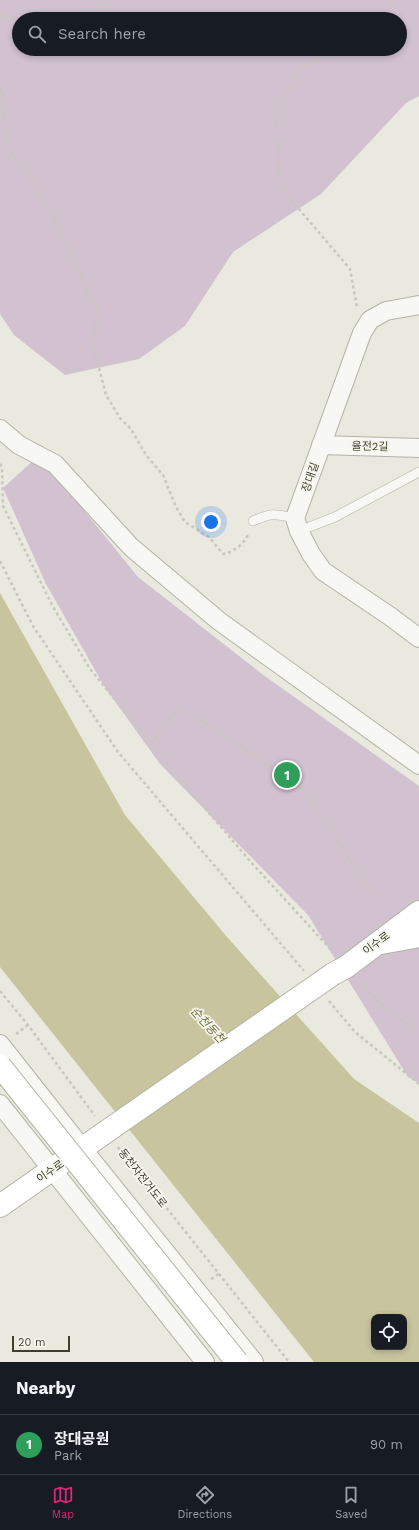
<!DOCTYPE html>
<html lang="en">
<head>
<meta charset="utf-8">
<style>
  body { margin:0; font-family:"Work Sans","Noto Sans KR",sans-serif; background:#20242c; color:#f1f3f6 }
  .controls { position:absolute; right:12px; bottom:12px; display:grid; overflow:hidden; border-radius:8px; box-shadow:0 2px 6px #0003 }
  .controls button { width:36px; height:36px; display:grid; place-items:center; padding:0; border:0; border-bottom:1px solid #363941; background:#171b24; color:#f1f3f6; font:20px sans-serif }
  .scale { position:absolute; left:12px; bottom:10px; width:58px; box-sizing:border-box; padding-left:4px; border:2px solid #3f4029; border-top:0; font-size:11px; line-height:14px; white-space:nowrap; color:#3f4029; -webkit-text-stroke:3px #f6f6f0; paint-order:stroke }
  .you { position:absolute; left:211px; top:522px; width:14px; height:14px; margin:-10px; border:3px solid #fff; border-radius:50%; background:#1a73e8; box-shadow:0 0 0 6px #1a73e833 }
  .badge { display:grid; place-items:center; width:26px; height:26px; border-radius:50%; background:#db2777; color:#fff; font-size:13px; font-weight:700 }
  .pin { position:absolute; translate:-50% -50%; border:2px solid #fff; box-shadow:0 1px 4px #0006 }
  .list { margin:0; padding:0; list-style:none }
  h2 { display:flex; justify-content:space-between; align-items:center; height:52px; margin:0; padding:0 16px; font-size:17px }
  h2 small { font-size:13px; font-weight:400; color:#9ea1a6 }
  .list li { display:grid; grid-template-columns:26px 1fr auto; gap:12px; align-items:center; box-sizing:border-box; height:60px; padding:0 16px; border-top:1px solid #363941 }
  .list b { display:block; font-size:15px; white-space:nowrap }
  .list p { margin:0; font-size:13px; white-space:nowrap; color:#9ea1a6 }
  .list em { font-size:13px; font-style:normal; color:#9ea1a6 }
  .icon { flex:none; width:22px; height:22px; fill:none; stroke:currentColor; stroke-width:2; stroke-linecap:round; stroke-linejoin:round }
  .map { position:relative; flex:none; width:419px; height:1362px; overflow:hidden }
  .search { position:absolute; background:#171b24; box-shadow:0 2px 6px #0003; left:12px; right:12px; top:12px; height:44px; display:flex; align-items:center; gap:10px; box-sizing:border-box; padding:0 14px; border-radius:22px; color:#9ea1a6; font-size:15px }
  .sheet { height:112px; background:#171b24 }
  nav { display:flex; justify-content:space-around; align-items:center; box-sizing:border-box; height:56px; border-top:1px solid #363941; background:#171b24; font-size:11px; color:#9ea1a6 }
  nav a { display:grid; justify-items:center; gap:2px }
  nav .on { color:#db2777 }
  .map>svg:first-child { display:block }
</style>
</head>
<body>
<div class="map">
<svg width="419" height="1362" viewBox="0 0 419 1362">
  <rect width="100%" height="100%" fill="#e9e9e0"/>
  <g fill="#d2c2d0" fill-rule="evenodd">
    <path d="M0,0H419V96L406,103L321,194L233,252L185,326L139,359L65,375L14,335L0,314ZM19,19H400V49H19Z"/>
    <polygon points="36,458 78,503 138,577 262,674 419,786 419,1083 408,1077 308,915 160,764 104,686 46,584 3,488"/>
  </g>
  <path fill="#c8c49d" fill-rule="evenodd" d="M0,593L125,815L227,937L354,1079L419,1123V1362H314L0,967ZM374,1317H404V1347H374Z"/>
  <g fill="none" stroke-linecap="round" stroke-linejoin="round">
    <defs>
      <g id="lane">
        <path d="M253,521C273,512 275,514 295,518"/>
        <polyline points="299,531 335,517 419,472"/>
      </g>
      <g id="street">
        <polyline points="419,305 386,311 370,320 362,333 295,518 299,531 311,554 323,571 391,617 419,638"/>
        <polyline points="0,429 19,445 55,464 131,547 219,621 419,765"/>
        <polyline points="321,445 419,448"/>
        <polyline points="0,1044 82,1148 254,1362"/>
        <polyline points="0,1104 205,1362"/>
      </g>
      <g id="secondary">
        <polyline points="381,943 419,936"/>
        <polyline points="333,974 346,967 419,912"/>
        <polyline points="0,1206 100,1136"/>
      </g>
    </defs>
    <use href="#lane" stroke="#b3b3a5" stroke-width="10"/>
    <use href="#street" stroke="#b3b3a5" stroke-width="20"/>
    <use href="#secondary" stroke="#b3b3a5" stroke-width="24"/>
    <g stroke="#c7c7be" stroke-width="2.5" stroke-dasharray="3 3" stroke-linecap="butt">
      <polyline points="0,15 19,20"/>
      <polyline points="33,19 39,19"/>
      <polyline points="91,19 102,0"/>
      <polyline points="379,19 392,5 394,0"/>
      <polyline points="340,49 304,66 275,110 281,188 350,269 357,307"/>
      <path d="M0,88L3,94L4,124L12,156L30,176L51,212L77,267L89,298L96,305L95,353L106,395L120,418L131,429L146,455L163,475L176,507L185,522L209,537L223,554C234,552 244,544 249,533"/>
      <polyline points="0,464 2,467 3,506 52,605 90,669 175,773 250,861 333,952"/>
      <polyline points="0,561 33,626 118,752 304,971"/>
      <path d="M151,744L180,706L296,784C327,816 347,858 373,893"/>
      <polyline points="360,983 378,1001 419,1033"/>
      <polyline points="0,991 28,1025 95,1116"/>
      <polyline points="329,1001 355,1032 419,1084"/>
      <polyline points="16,1034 28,1025"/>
      <polyline points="118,1147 289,1362"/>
      <polyline points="211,1279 220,1273"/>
    </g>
    <use href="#lane" stroke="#f7f7f3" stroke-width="9"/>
    <use href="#street" stroke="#f7f7f3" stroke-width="18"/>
    <use href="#secondary" stroke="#fff" stroke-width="22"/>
    <defs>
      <g id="secondary-bridge">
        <polyline points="0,1066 237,1362"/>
        <polyline points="100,1136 333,974"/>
      </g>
    </defs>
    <use href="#secondary-bridge" stroke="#b3b3a5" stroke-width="24" stroke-linecap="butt"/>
    <use href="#secondary-bridge" stroke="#fff" stroke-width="22"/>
  </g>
  <g text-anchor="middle" stroke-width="3.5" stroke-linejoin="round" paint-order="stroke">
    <g font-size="11" fill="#3f4029" stroke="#f6f6f0">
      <text transform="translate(370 446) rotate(1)" y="4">율전2길</text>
      <text transform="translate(310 477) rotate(-71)" y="4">장대길</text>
      <text transform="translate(376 943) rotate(-37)" y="4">이수로</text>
      <text transform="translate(50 1171) rotate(-35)" y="4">이수로</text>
      <text transform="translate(143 1178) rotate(52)" y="4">동천자전거도로</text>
    </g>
    <g font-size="12" font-style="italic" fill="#726f35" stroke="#f6f6f0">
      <text transform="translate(208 1025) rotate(47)" y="4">순천동천</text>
    </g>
  </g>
</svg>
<div class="controls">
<button><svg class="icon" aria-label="locate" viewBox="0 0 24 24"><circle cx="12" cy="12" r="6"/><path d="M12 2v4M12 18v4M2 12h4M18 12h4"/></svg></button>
</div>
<div class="scale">20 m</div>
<div class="you"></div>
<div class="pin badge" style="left:287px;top:775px;background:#2e9e5b">1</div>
<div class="search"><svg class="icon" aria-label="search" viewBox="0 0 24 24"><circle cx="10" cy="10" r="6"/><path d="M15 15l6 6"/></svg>Search here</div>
</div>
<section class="sheet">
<h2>Nearby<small></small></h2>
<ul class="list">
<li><span class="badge" style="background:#2e9e5b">1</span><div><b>장대공원</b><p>Park</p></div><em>90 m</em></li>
</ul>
</section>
<nav>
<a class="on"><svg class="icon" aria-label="map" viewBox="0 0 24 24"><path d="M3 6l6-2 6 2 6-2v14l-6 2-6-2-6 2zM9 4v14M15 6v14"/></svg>Map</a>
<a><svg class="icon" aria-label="directions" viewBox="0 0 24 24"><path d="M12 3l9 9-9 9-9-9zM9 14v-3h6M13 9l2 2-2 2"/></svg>Directions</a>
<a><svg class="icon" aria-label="saved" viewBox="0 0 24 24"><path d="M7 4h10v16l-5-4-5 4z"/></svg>Saved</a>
</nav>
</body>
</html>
